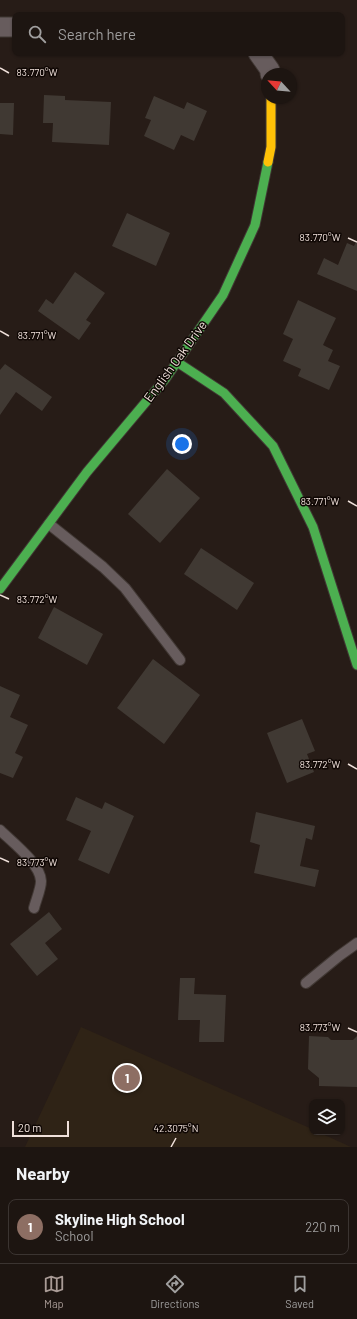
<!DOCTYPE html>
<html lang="en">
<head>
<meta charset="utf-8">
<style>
  body { margin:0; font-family:Barlow,sans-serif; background:#251e1a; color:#f1f3f6 }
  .controls { position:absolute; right:12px; bottom:12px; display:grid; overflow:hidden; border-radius:8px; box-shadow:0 1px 3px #0004 }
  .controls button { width:36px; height:36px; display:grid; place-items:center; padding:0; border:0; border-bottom:1px solid #3b3431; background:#1d1511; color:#f1f3f6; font:20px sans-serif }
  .compass { position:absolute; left:261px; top:68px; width:36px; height:36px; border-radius:50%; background:#1d1511; box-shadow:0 1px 3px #0004; rotate:296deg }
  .scale { position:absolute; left:12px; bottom:10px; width:57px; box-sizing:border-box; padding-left:4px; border:2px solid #efe0da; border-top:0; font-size:11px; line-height:14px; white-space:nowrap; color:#efe0da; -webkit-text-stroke:3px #0f0704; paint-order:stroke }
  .you { position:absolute; left:182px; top:444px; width:14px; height:14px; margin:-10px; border:3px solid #fff; border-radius:50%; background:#1a73e8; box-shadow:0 0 0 6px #1a73e833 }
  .badge { display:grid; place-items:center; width:26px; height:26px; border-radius:50%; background:#a99b96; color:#fff; font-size:13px; font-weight:700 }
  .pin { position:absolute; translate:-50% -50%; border:2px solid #fff; box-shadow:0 1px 4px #0006 }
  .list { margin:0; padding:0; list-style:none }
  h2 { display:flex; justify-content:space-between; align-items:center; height:52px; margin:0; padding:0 16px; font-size:17px }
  h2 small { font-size:13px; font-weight:400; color:#a09f9f }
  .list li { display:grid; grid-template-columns:26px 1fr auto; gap:12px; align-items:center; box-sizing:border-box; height:56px; margin:0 8px 8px; padding:0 8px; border:1px solid #3b3431; border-radius:8px }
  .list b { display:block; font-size:15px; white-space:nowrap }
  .list p { margin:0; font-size:13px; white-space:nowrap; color:#a09f9f }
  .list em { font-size:13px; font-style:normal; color:#a09f9f }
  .icon { flex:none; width:22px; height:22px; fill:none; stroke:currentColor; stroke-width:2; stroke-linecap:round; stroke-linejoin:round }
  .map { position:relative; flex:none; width:357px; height:1147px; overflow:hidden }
  .search { position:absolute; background:#1d1511; box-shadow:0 1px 3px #0004; left:12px; right:12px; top:12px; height:44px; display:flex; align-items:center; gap:10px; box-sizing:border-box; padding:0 14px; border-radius:8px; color:#a09f9f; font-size:15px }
  .sheet { height:116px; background:#1d1511 }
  nav { display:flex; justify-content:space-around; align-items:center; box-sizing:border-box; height:56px; border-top:1px solid #3b3431; background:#1d1511; font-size:11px; color:#a09f9f }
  nav a { display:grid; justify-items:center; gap:2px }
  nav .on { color:#a99b96 }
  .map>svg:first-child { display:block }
</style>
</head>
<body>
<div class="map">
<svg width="357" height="1147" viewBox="0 0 357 1147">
  <rect width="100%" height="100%" fill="#271c17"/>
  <polygon fill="#2f2316" points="81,1027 312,1129 312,1132 318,1132 351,1147 25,1147"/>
  <g fill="#403933">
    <polygon points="44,95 65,96 65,100 111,102 109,145 52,142 53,123 43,123"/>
    <polygon points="154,96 184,109 187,102 207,111 194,141 181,135 174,150 144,136 151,120 145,118"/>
    <polygon points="0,103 14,103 13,135 0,134"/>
    <polygon points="127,213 170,233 156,266 112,246"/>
    <polygon points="357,240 357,291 317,274 324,258 338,265 347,243 354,246"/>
    <polygon points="75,272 105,293 86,320 91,323 79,340 38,311 46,299 53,304"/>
    <polygon points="298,300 336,318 323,345 333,350 328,361 340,366 329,390 298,376 301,369 283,361 293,339 283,334"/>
    <polygon points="5,364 52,397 42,411 16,392 0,415 0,370"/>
    <polygon points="167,469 200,498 160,543 128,514"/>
    <polygon points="201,548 254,583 237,610 184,574"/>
    <polygon points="54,607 103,634 87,665 38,638"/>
    <polygon points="153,659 200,695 164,744 117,708"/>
    <polygon points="0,686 20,695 10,717 28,725 15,753 23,757 13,778 0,773"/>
    <polygon points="302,719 315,751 307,754 314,772 287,783 267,733"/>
    <polygon points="76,797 102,809 105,802 134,816 109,874 78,860 91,831 66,820"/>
    <polygon points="256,812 315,826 312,840 306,838 300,866 319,870 315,887 254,873 260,845 250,842"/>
    <polygon points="49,912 62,929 45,943 58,959 37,976 10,944"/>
    <polygon points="180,978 195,978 194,994 226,995 224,1042 199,1042 200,1020 178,1020"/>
    <polygon points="309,1036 328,1037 331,1040 353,1040 357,1036 357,1087 319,1086 319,1078 308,1069"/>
  </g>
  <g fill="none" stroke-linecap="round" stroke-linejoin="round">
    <defs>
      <g id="lane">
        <polyline points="49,524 103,567 125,588 180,660"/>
        <path d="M0,830C12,842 40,863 41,881C41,889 36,900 34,908"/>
        <polyline points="306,983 339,956 357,943"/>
      </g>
      <g id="street">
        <polyline points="0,27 15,27"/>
        <polyline points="258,53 270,70 270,74"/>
      </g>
      <g id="fast">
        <polyline points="177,362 224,393 273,446 313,527 357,665"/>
        <polyline points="0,589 87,472 166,378 223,295 255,225 268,162"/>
      </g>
      <polyline id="slow" points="268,162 271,147 271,98"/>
    </defs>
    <use href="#lane" stroke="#413834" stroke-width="12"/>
    <use href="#street" stroke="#413834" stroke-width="21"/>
    <use href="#fast" stroke="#413834" stroke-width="11"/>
    <use href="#slow" stroke="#413834" stroke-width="11"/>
    <use href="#lane" stroke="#675c5d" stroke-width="10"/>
    <use href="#street" stroke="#675c5d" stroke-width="19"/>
    <use href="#fast" stroke="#4caf50" stroke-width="9"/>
    <use href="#slow" stroke="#ffc107" stroke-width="9"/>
  </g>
  <path fill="none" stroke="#efe0da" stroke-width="1.5" d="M0,68L9,73M348,238L357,242M0,331L9,336M348,501L357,506M0,595L9,599M348,764L357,769M0,858L9,862M348,1028L357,1032M171,1147L176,1138"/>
  <g text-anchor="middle" stroke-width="3" stroke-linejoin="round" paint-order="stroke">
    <g font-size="13" fill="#efe0da" stroke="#0f0704">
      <text transform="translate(175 361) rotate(-54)" y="5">English Oak Drive</text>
    </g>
  </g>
  <g font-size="10" text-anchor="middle" fill="#efe0da" stroke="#0f0704" stroke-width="3" stroke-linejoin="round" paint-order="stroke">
    <text x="37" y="76">83.770°W</text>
    <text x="320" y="241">83.770°W</text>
    <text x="37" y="339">83.771°W</text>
    <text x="320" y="505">83.771°W</text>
    <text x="37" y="603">83.772°W</text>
    <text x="320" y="768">83.772°W</text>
    <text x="37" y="866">83.773°W</text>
    <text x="320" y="1031">83.773°W</text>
    <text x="176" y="1132">42.3075°N</text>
  </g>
</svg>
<div class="controls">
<button><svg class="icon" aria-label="layers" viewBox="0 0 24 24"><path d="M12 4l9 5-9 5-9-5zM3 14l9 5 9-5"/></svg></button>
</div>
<svg class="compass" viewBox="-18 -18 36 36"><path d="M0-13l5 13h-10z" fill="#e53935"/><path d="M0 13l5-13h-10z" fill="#a09f9f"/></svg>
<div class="scale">20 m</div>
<div class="you"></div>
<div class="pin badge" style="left:127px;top:1078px;background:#8d6e63">1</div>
<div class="search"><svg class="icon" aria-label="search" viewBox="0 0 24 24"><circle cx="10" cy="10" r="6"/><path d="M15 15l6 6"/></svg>Search here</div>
</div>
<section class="sheet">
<h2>Nearby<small></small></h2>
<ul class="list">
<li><span class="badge" style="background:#8d6e63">1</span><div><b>Skyline High School</b><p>School</p></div><em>220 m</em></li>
</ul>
</section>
<nav>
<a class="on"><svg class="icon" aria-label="map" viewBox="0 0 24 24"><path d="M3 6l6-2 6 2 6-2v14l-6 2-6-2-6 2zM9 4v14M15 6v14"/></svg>Map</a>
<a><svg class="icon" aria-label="directions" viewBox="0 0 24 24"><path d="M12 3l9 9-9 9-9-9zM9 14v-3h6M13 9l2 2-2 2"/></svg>Directions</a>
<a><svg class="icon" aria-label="saved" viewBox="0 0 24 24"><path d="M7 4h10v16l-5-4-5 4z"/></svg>Saved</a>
</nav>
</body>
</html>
